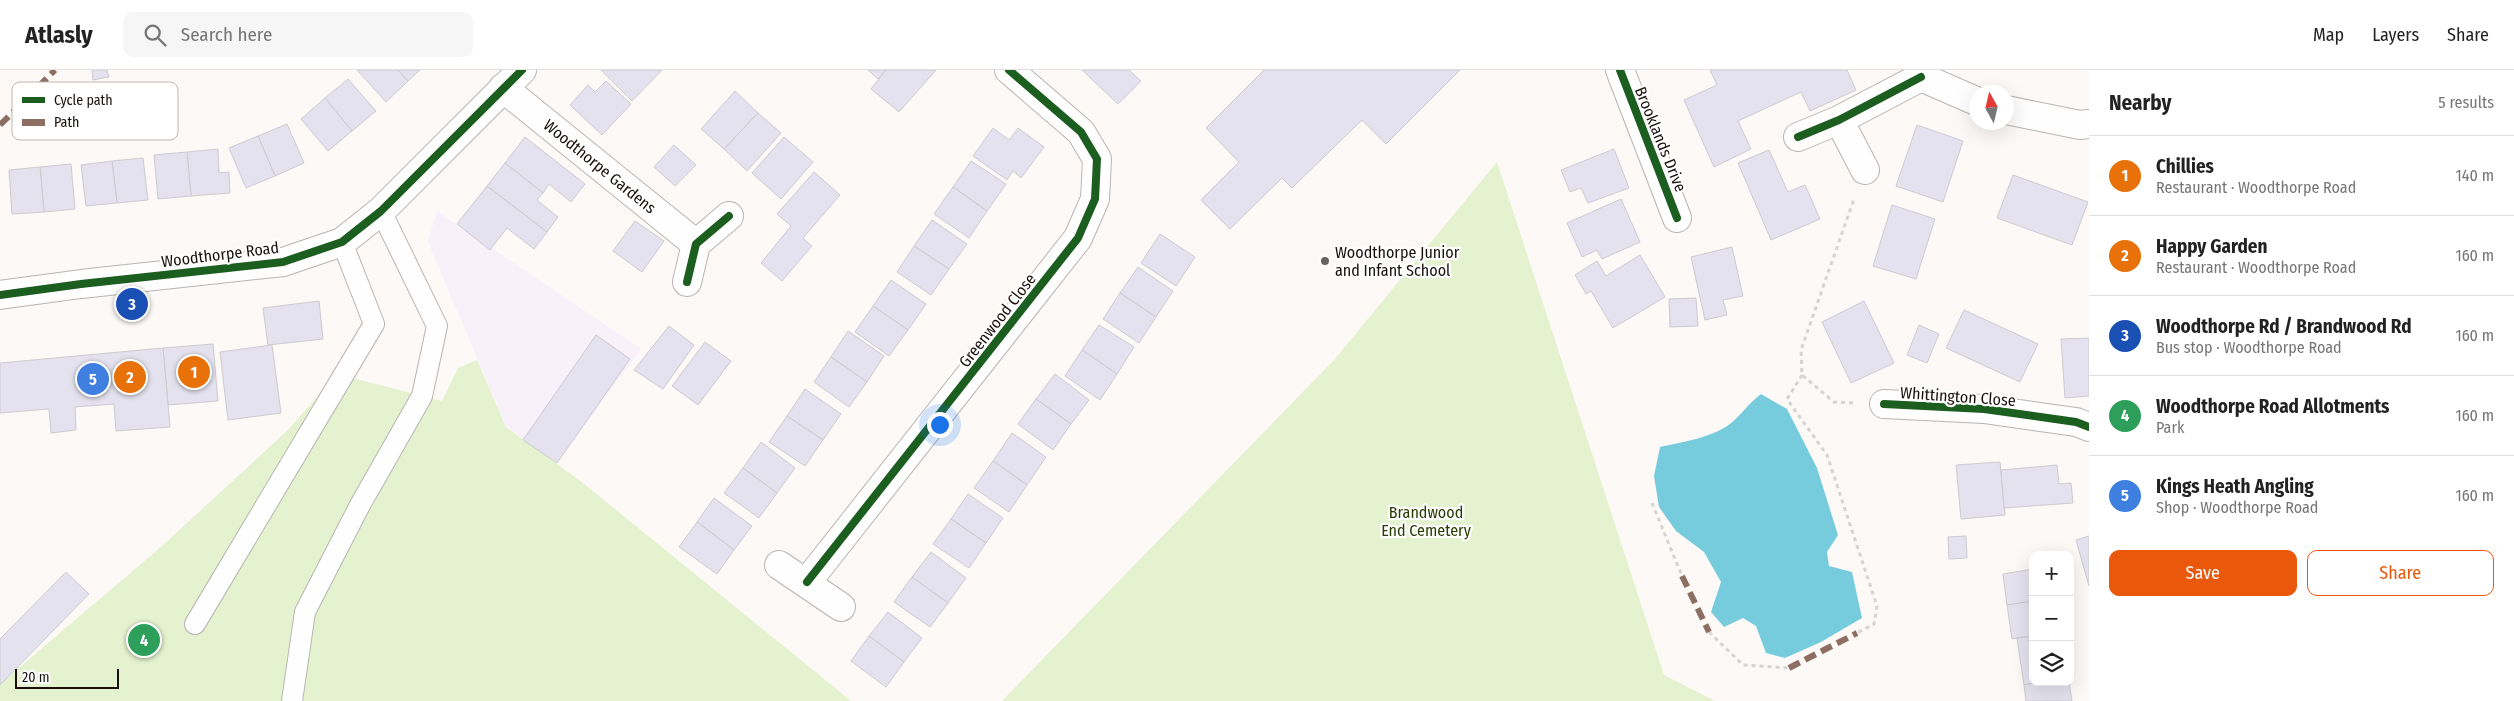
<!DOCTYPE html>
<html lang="en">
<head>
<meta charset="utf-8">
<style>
  body { margin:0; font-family:"Fira Sans Condensed",sans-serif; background:#f6f6f6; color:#222 }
  .controls { position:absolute; right:15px; bottom:15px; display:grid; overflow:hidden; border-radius:10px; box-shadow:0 5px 20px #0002 }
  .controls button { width:45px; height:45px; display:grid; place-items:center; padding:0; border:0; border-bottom:1px solid #e0e0e0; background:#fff; color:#222; font:25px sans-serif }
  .compass { position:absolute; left:1969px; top:15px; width:45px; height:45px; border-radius:50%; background:#fff; box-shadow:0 5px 20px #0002; rotate:352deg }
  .scale { position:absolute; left:15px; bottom:12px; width:104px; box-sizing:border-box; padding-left:5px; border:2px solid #19100d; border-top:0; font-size:14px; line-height:18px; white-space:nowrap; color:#19100d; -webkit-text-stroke:4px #fff; paint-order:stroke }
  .you { position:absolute; left:939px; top:354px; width:18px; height:18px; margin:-12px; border:4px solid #fff; border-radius:50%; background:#1a73e8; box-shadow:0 0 0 8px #1a73e833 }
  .badge { display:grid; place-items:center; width:32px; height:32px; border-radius:50%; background:#ea580c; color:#fff; font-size:16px; font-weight:700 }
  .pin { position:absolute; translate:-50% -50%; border:2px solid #fff; box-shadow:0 1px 5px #0006 }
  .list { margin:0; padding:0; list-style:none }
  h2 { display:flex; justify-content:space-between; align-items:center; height:65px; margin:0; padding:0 20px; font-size:21px }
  h2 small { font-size:16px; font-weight:400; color:#767676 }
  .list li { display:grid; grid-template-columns:32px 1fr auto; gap:15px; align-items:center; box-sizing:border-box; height:80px; padding:0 20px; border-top:1px solid #e0e0e0 }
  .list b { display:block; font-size:19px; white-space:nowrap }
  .list p { margin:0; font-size:16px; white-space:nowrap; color:#767676 }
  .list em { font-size:16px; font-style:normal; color:#767676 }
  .actions { display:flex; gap:10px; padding:15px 20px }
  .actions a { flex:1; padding:11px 0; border:1px solid #ea580c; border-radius:10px; text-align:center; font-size:18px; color:#ea580c }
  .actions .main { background:#ea580c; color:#fff }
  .icon { flex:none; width:28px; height:28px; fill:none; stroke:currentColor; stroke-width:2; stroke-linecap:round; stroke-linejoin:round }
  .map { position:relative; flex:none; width:2089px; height:631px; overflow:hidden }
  header { display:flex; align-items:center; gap:30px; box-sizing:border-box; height:70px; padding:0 25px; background:#fff; border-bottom:1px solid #e0e0e0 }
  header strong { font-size:24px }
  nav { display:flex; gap:28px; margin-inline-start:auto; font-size:18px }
  .search { width:350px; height:45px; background:#f6f6f6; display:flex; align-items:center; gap:12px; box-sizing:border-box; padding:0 18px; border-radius:10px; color:#767676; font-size:19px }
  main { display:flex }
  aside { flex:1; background:#fff }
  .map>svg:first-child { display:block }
</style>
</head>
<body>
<header>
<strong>Atlasly</strong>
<div class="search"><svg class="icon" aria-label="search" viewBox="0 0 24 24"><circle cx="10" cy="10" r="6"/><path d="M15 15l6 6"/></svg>Search here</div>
<nav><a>Map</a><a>Layers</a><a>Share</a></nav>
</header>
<main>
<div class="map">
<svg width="2089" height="631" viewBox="0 0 2089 631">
  <rect width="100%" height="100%" fill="#fcf9f7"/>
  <polygon fill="#f8f1fa" points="437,141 641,279 557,393 506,356 428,172"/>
  <g fill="#e4f2cf">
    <polygon points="1497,92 1664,605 1715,631 1002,631 1334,290"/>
    <polygon points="477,290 506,357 583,413 851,631 0,631 0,614 162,476 288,360 337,304 442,331 458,298"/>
  </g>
  <path fill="#76ccdd" d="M1761,324L1787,339L1817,398L1838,465L1827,482L1829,496L1852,502L1862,548L1821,572L1785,588L1766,583L1756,556L1743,548L1724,557L1711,542L1721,512L1704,482L1676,461L1659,437L1654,406L1660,377C1682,372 1711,368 1730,354C1741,345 1749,333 1761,324Z"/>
  <g fill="#e3e2ee" stroke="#cdcbcf">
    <polygon points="92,0 107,0 109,7 93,10"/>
    <polygon points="357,0 398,0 408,11 386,32"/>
    <polygon points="398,0 420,0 408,11"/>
    <polygon points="601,0 662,0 632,31"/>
    <polygon points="868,0 886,0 878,9"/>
    <polygon points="886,0 936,0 899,42 871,19"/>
    <polygon points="1082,0 1129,0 1141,11 1118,34"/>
    <polygon points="1264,0 1460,0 1386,74 1362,50 1292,118 1282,108 1230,159 1201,130 1239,92 1206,58"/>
    <polygon points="1710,0 1847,0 1856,20 1810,41 1801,22 1738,51 1751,79 1714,97 1684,30 1717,15"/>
    <polygon points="348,9 376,41 352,61 325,28"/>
    <polygon points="606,11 631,34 602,65 570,35 588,15 595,22"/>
    <polygon points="735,21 758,43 724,79 701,59"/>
    <polygon points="325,28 352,61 328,81 301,49"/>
    <polygon points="758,43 781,63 747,101 724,79"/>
    <polygon points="287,54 304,93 275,106 258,66"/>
    <polygon points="1917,55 1963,71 1943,132 1896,116"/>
    <polygon points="993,58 1009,70 1018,58 1044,77 1021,108 1013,101 1007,110 973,86"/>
    <polygon points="258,66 275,106 246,118 229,78"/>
    <polygon points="525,67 585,114 571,132 549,114 543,123 505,93"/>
    <polygon points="784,67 813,92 781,129 752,103"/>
    <polygon points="674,75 696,95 675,116 654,97"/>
    <polygon points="218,79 219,103 229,102 230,123 191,126 187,82"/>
    <polygon points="1614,79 1629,118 1588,133 1581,118 1570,122 1561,100"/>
    <polygon points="1769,80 1788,122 1805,115 1820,149 1771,170 1738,93"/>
    <polygon points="187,82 191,126 158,129 154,85"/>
    <polygon points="143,88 148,130 117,133 112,91"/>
    <polygon points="112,91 117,133 86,136 81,95"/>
    <polygon points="971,91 1006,114 987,141 953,117"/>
    <polygon points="505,93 543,123 537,130 558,147 547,162 487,116"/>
    <polygon points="71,94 75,139 44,142 40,97"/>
    <polygon points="40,97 44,142 12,144 9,100"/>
    <polygon points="814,102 840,125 803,168 812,176 782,211 761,193 791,156 777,144"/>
    <polygon points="2013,105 2088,132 2072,175 1997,148"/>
    <polygon points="487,116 547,162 534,179 507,158 490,180 457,154"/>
    <polygon points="953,117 987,141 969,168 934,144"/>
    <polygon points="1621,129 1640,172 1602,189 1597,180 1582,187 1567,153"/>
    <polygon points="1892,135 1935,149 1916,209 1873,196"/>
    <polygon points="932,150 967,174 949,199 914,176"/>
    <polygon points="635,151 664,171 642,202 613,181"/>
    <polygon points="1160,164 1195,187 1176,216 1141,193"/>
    <polygon points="914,176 949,199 931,225 897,202"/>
    <polygon points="1732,177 1743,226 1723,230 1727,245 1705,250 1691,187"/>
    <polygon points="1640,185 1665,227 1613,258 1591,221 1586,224 1575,205 1597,191 1606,206"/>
    <polygon points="1138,197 1173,221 1156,247 1120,223"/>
    <polygon points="891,210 926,234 908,260 873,236"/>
    <polygon points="1120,223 1156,247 1139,273 1103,249"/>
    <polygon points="1696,228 1698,256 1670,257 1669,229"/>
    <polygon points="319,231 323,269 268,275 263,238"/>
    <polygon points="1864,231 1894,293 1851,313 1822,252"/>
    <polygon points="873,236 908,260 889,286 855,262"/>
    <polygon points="1964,240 2038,274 2020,312 1946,278"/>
    <polygon points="1099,255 1134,277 1117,304 1082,280"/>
    <polygon points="1919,255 1939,264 1927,293 1907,285"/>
    <polygon points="669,256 694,275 663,319 634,300"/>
    <polygon points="848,261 884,286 867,312 831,287"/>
    <polygon points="596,265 630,289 557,393 523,370"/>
    <polygon points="2089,268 2089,326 2065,328 2061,269"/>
    <polygon points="705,272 731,291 698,335 672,316"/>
    <polygon points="213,274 218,331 168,335 163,278"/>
    <polygon points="272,275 281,343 228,350 220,282"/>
    <polygon points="163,278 170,357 116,361 114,334 75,337 76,360 51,363 49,339 0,343 0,293"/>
    <polygon points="1082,280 1117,304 1100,330 1065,306"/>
    <polygon points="831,287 867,312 849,337 814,312"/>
    <polygon points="1055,304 1089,330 1071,354 1036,329"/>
    <polygon points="805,319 841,344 823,370 787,346"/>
    <polygon points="1036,329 1071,354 1053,380 1018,354"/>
    <polygon points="787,346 823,370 805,396 769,372"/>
    <polygon points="1012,363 1046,387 1027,415 993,391"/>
    <polygon points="761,372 795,398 777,423 743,398"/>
    <polygon points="993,391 1027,415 1009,442 974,418"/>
    <polygon points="2000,392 2005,445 1961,449 1956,395"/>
    <polygon points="2057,395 2059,414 2071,413 2073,433 2004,438 2001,400"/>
    <polygon points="743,398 777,423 759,448 724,423"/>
    <polygon points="968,424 1003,448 986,473 951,449"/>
    <polygon points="714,428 752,456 734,480 697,452"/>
    <polygon points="951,449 986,473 969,498 933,474"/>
    <polygon points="697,452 734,480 717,504 679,477"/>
    <polygon points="1966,466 1967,488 1949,489 1948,467"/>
    <polygon points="2089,466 2089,516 2076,470"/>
    <polygon points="931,482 966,508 948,533 912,507"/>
    <polygon points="2033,499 2033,531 2007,535 2003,504"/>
    <polygon points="66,502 89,524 0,615 0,569"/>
    <polygon points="912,507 948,533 930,557 894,532"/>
    <polygon points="2033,531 2033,566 2012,569 2007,535"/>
    <polygon points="888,542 922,568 904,592 869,566"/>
    <polygon points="869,566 904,592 886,617 851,591"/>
    <polygon points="2033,566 2033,612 2039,612 2024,615 2017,568"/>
    <polygon points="2039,612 2069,612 2072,631 2026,631 2024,615"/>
  </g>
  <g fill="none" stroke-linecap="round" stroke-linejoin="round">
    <defs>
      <g id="service">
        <polyline points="195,554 374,254 342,172"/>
        <polyline points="292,631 305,542 360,435 422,326 437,256 381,141"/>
      </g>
      <g id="minor">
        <polyline points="1620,0 1677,148"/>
        <polyline points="1918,0 1921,7 1976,31"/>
        <polyline points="503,18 696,174"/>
        <polyline points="2006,40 2080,55 2089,54"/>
        <polyline points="1839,50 1865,100"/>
        <polyline points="1798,67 1839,50 1921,7"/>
        <polyline points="687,212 696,174 729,146"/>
        <polyline points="0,225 81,214 283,192 342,172 381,141 522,0"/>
        <polyline points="1884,334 1984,339 2076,352 2089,357"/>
        <polyline points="779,495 841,537"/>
        <polyline points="807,512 1078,168 1095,129 1097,89 1081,62 1009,0"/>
      </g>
    </defs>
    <use href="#service" stroke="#b9b4b1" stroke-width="22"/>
    <use href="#minor" stroke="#b9b4b1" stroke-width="30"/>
    <g stroke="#d6d4d3" stroke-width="3" stroke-dasharray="4 4" stroke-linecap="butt">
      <polyline points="1802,305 1787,329 1827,385 1877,536 1874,554 1857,563"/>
      <polyline points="1853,333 1834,332 1802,305 1801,280 1854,129"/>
      <polyline points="1652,433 1682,506"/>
      <polyline points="1709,562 1743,595 1789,598"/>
    </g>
    <use href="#service" stroke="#fffefe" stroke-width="20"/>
    <use href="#minor" stroke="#fffefe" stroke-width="28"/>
    <g stroke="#8d6e63" stroke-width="6" stroke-dasharray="12 6" stroke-linecap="butt">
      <polyline points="0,55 55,0"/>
      <polyline points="1682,506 1709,562"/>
      <polyline points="1789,598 1857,563"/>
    </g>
    <defs>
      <g id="cycleway">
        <polyline points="1620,0 1677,148"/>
        <polyline points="1798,67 1839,50 1921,7"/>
        <polyline points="687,212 696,174 729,146"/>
        <polyline points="0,225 81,214 283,192 342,172 381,141 522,0"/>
        <polyline points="1884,334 1984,339 2076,352 2089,357"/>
        <polyline points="807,512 1078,168 1095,129 1097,89 1081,62 1009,0"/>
      </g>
    </defs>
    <use href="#cycleway" stroke="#fff" stroke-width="11"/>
    <use href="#cycleway" stroke="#1b5e20" stroke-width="8"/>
  </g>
  <circle fill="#68625f" stroke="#fff" stroke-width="2" cx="1325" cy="191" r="5"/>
  <g text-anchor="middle" stroke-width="4.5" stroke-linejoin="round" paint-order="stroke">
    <g font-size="16" fill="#19100d" stroke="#fff">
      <text transform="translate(1661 69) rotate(68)" y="6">Brooklands Drive</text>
      <text transform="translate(600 96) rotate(39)" y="6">Woodthorpe Gardens</text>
      <text transform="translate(220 184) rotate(-7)" y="6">Woodthorpe Road</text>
      <text transform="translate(997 250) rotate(-52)" y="6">Greenwood Close</text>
      <text transform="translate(1958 326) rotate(4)" y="6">Whittington Close</text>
    </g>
    <g font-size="16" fill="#19100d" stroke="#fff" text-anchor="start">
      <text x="1335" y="188">Woodthorpe Junior<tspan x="1335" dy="18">and Infant School</tspan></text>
    </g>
    <g font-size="16" fill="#2a3e02" stroke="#fff">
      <text x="1426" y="448">Brandwood<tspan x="1426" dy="18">End Cemetery</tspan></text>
    </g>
  </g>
  <rect x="12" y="12" width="166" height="58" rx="8" fill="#fff" stroke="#bab7b6" stroke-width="1"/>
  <rect x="22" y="27" width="23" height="6" fill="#1b5e20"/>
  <rect x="22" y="49" width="23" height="7" fill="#8d6e63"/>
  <g font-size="14" fill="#19100d">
    <text x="54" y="35">Cycle path</text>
    <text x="54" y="57">Path</text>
  </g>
</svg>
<div class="controls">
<button>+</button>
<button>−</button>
<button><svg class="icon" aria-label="layers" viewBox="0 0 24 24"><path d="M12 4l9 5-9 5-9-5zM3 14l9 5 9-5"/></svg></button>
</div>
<svg class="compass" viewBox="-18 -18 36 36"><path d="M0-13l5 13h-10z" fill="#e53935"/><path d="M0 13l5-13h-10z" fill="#767676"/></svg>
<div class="scale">20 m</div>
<div class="you"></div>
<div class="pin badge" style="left:194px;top:302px;background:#e8710a">1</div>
<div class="pin badge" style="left:130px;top:307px;background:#e8710a">2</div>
<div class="pin badge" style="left:132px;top:234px;background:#1a4fb4">3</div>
<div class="pin badge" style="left:144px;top:570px;background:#2e9e5b">4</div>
<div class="pin badge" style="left:93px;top:309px;background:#3f7fe0">5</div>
</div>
<aside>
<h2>Nearby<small>5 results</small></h2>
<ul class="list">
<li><span class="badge" style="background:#e8710a">1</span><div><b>Chillies</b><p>Restaurant · Woodthorpe Road</p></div><em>140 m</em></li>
<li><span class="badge" style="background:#e8710a">2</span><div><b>Happy Garden</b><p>Restaurant · Woodthorpe Road</p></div><em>160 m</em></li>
<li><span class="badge" style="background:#1a4fb4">3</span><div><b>Woodthorpe Rd / Brandwood Rd</b><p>Bus stop · Woodthorpe Road</p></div><em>160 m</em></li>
<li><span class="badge" style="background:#2e9e5b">4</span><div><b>Woodthorpe Road Allotments</b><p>Park</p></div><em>160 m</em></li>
<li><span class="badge" style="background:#3f7fe0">5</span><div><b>Kings Heath Angling</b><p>Shop · Woodthorpe Road</p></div><em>160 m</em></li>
</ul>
<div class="actions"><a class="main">Save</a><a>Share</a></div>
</aside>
</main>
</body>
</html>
